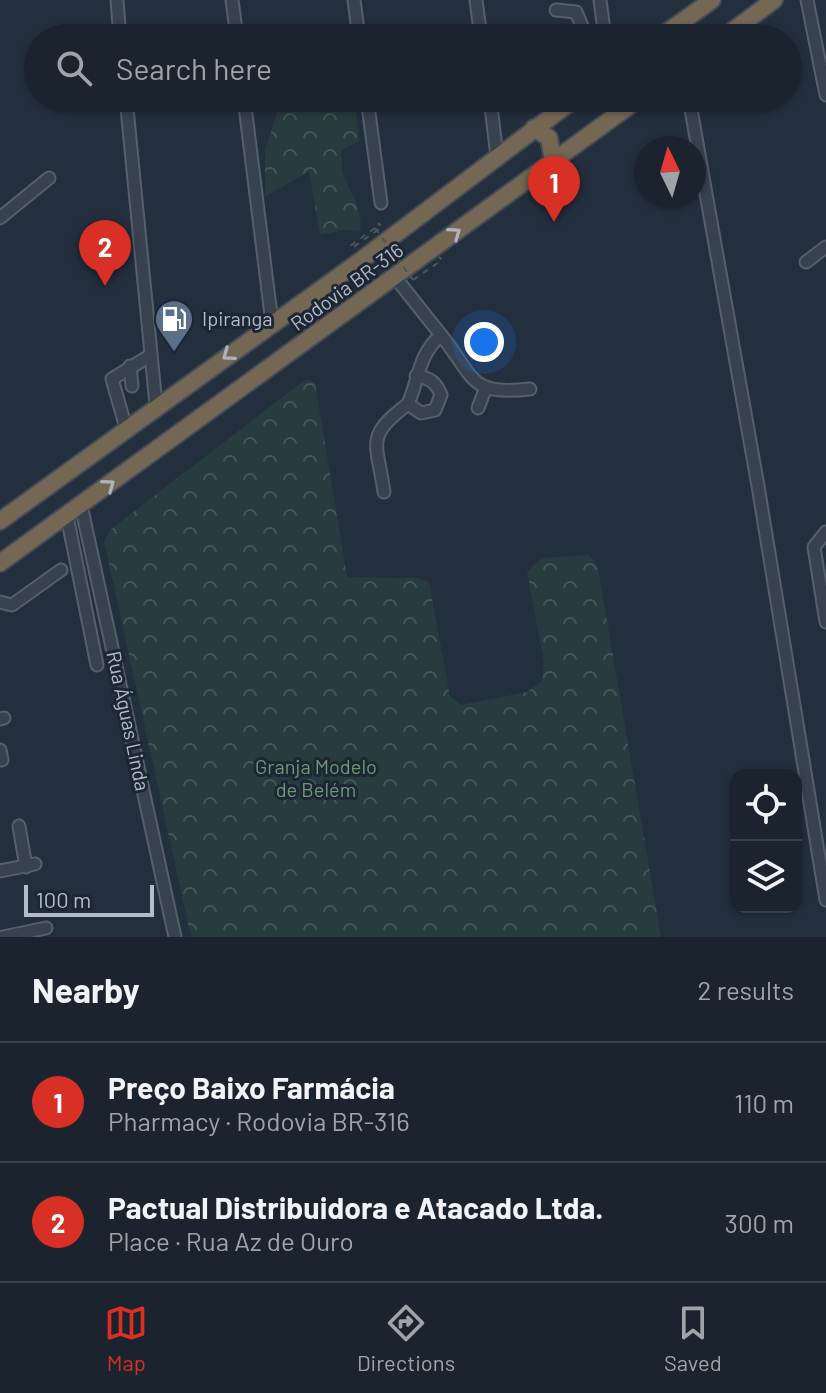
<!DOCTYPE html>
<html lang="en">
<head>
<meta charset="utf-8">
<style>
  body { margin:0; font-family:Barlow,sans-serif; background:#282f3a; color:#f1f3f6 }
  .controls { position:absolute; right:24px; bottom:24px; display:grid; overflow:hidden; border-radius:16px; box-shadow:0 2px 6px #0004 }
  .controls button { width:72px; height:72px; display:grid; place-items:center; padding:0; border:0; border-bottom:2px solid #39404a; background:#1b232e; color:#f1f3f6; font:40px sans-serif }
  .compass { position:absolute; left:634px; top:136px; width:72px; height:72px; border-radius:50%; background:#1b232e; box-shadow:0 2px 6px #0004; rotate:355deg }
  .scale { position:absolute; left:24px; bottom:20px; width:130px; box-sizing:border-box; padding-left:8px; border:4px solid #b4bcc9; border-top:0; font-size:22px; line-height:28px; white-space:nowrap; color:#b4bcc9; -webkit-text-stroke:6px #1d2633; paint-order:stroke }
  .you { position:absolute; left:484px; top:342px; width:28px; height:28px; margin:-20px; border:6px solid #fff; border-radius:50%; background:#1a73e8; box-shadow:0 0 0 12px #1a73e833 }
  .badge { display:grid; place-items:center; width:52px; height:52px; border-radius:50%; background:#d93025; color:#fff; font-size:26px; font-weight:700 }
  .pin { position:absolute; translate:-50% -66px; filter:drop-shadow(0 2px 4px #0008) }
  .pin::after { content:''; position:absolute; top:42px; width:28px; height:24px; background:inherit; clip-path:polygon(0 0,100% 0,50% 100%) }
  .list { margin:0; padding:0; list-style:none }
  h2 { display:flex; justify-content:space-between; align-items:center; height:104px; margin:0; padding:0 32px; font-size:34px }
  h2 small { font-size:26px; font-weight:400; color:#a0a4aa }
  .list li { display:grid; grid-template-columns:52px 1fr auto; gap:24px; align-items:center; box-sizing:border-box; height:120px; padding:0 32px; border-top:2px solid #39404a }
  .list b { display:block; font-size:30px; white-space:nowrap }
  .list p { margin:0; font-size:26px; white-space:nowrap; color:#a0a4aa }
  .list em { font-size:26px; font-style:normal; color:#a0a4aa }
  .icon { flex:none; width:44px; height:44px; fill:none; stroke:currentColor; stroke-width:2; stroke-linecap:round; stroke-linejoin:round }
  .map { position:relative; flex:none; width:826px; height:937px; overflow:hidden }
  .search { position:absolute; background:#1b232e; box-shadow:0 2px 6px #0004; left:24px; right:24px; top:24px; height:88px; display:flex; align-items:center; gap:20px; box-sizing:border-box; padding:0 28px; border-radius:44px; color:#a0a4aa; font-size:30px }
  .sheet { height:344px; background:#1b232e }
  nav { display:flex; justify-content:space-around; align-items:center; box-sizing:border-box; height:112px; border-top:2px solid #39404a; background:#1b232e; font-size:22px; color:#a0a4aa }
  nav a { display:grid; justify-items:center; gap:4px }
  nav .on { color:#d93025 }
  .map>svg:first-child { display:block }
</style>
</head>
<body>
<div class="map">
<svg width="826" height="937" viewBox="0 0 826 937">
  <defs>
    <pattern id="forest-crowns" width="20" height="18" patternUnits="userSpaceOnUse" patternTransform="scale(2)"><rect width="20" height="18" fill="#263c3f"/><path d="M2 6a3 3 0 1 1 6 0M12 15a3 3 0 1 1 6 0" fill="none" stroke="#435659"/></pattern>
  </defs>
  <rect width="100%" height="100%" fill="#242f3e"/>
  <g fill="url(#forest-crowns)">
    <path d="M282,98H355L359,141L341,150C342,158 341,169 344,176C351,194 364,212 360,232L343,230L320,235L309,171L265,197V151Z"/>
    <polygon points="306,379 315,383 347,577 416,578 429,582 450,696 461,705 527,692 542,681 544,662 527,572 542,558 589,555 598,568 661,937 191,937 104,541 110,530"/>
  </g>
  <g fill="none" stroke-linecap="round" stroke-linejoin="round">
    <defs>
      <g id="minor">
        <polyline points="117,0 120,38"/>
        <polyline points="232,0 237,38"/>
        <polyline points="354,0 359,38"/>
        <polyline points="476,0 481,38"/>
        <polyline points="600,0 605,38"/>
        <polyline points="807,0 826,95"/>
        <polyline points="556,10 576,12 587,38"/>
        <polyline points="788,68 790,66"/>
        <polyline points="126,98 156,405"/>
        <polyline points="244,98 272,323"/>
        <polyline points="367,98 381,203"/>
        <polyline points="490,98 497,156"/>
        <polyline points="689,98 758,486 826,900"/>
        <polyline points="0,218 49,178"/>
        <polyline points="806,262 826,247"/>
        <polyline points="395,277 441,335"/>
        <polyline points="130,366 132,386"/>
        <path d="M416,376C430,378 436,382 441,395L435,410L421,413L408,404C419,379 418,355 441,335C476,379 469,396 530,389"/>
        <polyline points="478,408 485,390"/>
        <polyline points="126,428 112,379 151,355"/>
        <path d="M384,492C377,442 364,437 408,404"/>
        <polyline points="81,505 175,937"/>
        <polyline points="67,516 97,665"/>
        <polyline points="826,532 814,547 826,622"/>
        <polyline points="0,602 12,605 61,570"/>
        <polyline points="0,719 4,718"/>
        <polyline points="0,750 2,760"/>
        <polyline points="19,826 26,867"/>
        <polyline points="0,871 35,864"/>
        <polyline points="3,937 46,928"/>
      </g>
      <g id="highway">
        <polyline points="659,38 712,0"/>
        <polyline points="723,38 774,0"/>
        <polyline points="534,128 549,138 553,160"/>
        <polyline points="0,521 360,261 576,98"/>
        <polyline points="0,563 640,98"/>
      </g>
    </defs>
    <use href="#minor" stroke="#565f6c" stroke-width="15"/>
    <use href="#highway" stroke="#434c59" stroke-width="20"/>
    <g stroke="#44595c" stroke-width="2" stroke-dasharray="6 6" stroke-linecap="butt">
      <polyline points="375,228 350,246 352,248 382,227 378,223"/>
      <polyline points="369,272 392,256"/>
      <polyline points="413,280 442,260 439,257"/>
    </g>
    <use href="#minor" stroke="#38414e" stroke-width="11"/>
    <use href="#highway" stroke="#746855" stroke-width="16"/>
    <polyline stroke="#44595c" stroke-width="2" stroke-dasharray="6 6" stroke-linecap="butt" points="375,228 413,280"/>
  </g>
  <defs><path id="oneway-chevron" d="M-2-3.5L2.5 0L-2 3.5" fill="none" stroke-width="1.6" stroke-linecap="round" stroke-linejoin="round" transform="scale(2)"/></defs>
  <g stroke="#aeb4bd">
    <use href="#oneway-chevron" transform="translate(455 233) rotate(-36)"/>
    <use href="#oneway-chevron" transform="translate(228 355) rotate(144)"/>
    <use href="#oneway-chevron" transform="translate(109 485) rotate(-36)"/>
  </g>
  <defs>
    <symbol id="fuel-pin" viewBox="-11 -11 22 30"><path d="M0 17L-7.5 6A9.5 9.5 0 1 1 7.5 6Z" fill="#5c6f8a" stroke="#1d2633"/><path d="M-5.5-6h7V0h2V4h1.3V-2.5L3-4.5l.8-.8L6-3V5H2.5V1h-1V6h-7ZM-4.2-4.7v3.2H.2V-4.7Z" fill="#fff"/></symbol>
  </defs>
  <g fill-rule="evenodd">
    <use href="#fuel-pin" x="152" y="297" width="44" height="60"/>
  </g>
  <g text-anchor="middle" stroke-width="6" stroke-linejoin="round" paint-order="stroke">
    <g font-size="20" fill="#b4bcc9" stroke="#1d2633">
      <text transform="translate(347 287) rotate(-36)" y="7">Rodovia BR-316</text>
      <text transform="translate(128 721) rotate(78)" y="7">Rua Águas Linda</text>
    </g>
    <g font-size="20" fill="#b4bcc9" stroke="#1d2633" text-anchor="start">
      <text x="202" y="326">Ipiranga</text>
    </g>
    <g font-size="20" fill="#6b9a76" stroke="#1d2633">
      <text x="316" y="774">Granja Modelo<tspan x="316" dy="23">de Belém</tspan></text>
    </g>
  </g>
</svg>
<div class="controls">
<button><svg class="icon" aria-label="locate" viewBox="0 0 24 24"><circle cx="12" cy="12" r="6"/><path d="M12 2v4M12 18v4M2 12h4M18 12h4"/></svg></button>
<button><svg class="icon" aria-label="layers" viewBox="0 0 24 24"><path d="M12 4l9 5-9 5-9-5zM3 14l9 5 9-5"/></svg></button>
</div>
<svg class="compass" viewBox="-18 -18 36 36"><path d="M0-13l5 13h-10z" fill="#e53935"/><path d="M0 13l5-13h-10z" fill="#a0a4aa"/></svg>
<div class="scale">100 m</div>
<div class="you"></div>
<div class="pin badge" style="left:554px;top:222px">1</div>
<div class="pin badge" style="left:105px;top:286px">2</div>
<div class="search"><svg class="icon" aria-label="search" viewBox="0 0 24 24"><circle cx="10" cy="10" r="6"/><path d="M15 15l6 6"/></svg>Search here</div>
</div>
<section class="sheet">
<h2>Nearby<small>2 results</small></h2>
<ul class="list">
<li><span class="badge">1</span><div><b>Preço Baixo Farmácia</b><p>Pharmacy · Rodovia BR-316</p></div><em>110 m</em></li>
<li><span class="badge">2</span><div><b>Pactual Distribuidora e Atacado Ltda.</b><p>Place · Rua Az de Ouro</p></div><em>300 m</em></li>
</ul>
</section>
<nav>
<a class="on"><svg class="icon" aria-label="map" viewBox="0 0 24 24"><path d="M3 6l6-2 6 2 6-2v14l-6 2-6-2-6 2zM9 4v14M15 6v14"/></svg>Map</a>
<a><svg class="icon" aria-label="directions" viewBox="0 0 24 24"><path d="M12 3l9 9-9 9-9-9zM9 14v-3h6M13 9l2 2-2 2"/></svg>Directions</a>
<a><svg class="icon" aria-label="saved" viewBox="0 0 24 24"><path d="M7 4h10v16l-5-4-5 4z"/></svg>Saved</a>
</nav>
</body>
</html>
